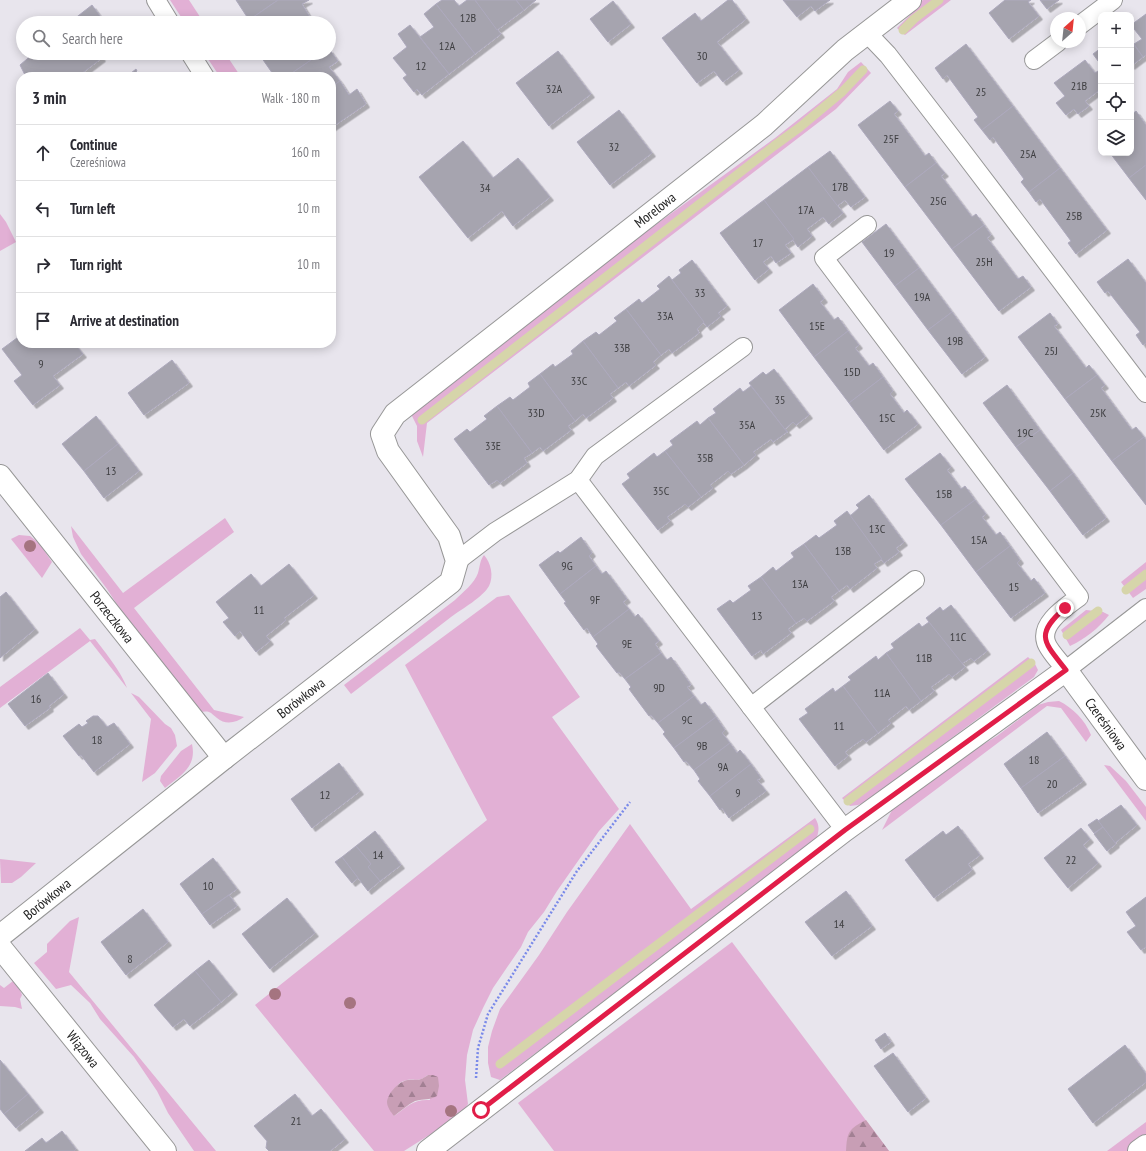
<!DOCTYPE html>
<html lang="en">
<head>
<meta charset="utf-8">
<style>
  body { margin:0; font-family:"PT Sans Narrow",sans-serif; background:#f2f2f3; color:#2b2b33 }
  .controls { position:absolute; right:12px; top:12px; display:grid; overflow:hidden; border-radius:8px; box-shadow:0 2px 10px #0003 }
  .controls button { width:36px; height:36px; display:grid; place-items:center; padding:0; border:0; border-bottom:1px solid #e1e1e2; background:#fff; color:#2b2b33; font:20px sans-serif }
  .compass { position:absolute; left:1050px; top:12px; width:36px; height:36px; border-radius:50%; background:#fff; box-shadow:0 2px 10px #0003; rotate:27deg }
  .stop { position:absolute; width:12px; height:12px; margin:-9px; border:3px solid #e11d48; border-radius:50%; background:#fff }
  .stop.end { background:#e11d48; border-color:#fff; box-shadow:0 1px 4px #0008 }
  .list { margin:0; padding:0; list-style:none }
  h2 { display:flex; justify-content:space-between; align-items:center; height:52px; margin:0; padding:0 16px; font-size:17px }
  h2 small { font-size:13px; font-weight:400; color:#7c7c81 }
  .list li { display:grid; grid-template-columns:26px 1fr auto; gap:12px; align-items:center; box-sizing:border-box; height:56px; padding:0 16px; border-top:1px solid #e1e1e2 }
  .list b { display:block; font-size:15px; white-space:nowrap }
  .list p { margin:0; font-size:13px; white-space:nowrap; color:#7c7c81 }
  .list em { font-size:13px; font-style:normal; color:#7c7c81 }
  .icon { flex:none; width:22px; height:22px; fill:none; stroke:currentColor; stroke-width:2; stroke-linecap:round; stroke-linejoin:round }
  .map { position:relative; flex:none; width:1146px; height:1151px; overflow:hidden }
  .search { position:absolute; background:#fff; box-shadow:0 2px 10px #0003; left:16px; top:16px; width:320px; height:44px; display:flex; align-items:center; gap:10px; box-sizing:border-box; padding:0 14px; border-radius:22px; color:#7c7c81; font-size:15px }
  .panel { position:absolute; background:#fff; box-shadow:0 2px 10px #0003; left:16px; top:72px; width:320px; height:276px; border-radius:16px }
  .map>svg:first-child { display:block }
</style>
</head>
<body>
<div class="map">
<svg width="1146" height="1151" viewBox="0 0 1146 1151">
  <defs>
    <pattern id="forest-firs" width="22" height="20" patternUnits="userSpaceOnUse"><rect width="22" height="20" fill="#c89eb5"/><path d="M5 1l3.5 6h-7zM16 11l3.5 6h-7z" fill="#a28093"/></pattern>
    <filter id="shadow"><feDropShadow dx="3.5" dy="3.5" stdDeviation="0" flood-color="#0004"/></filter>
  </defs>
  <rect width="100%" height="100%" fill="#e8e5ed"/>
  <g fill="#e2b0d5" fill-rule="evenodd">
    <polygon points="170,0 189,0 204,23 185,23"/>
    <polygon points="923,0 951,0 905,35 897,28 913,12 911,9"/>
    <polygon points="204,53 225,53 241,77 220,77"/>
    <polygon points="861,62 871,73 836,109 427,423 423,457 417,441 417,426 411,414 625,247 775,138 837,89 848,72"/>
    <polygon points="0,214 6,222 16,242 0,251"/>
    <path d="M225,518L234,532L134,608L214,710L244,717C236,723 225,725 217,718C214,716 212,713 209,712C206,711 202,712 199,712L147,644L129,623L107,589L81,554L73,537L71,526L123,593Z"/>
    <polygon points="19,535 30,536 39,543 52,562 42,578 11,539"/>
    <path d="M484,555C491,563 494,576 489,586C483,597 462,609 451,617C418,643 384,668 351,694L344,685L455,600C463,592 474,584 478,573C480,566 480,560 484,555Z"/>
    <polygon points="1146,562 1146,589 1133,598 1121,582"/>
    <path d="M509,595L580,697L552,717L619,809L599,831L557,891L544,912L528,932L521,947L493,988L483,1008L473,1030L467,1055L465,1080L468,1104L461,1114L442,1127L404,1151H374L255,1005L487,820L405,665L497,597ZM428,1075L430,1100C413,1099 407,1107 394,1116L390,1095C394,1089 399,1081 407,1080C417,1078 417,1083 428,1075Z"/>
    <path d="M1086,610L1103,612L1109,615C1099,628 1085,639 1070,646L1061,630Z"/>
    <path d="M80,628L90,640L95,639C105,652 122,673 127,688L90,641L0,708V687Z"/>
    <polygon points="1028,657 1035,664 1038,670 1034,677 865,802 858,805 850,806 842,798"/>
    <polygon points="131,693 139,697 165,724 171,728 175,735 177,746 155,773 142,782 151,719"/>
    <path d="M1059,701C1073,708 1085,720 1091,735L1086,742L1061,708L1047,706L882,830L892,810L905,797L951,764L997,736L1038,705L1048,702Z"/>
    <path d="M192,744C197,767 181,775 165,788L160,781L161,776L181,751Z"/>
    <polygon points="1104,765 1110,766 1126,781 1146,807 1146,821"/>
    <path d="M815,818C820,826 819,831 816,840L500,1080L491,1077L488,1063V1047L492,1031L500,1009L539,955L567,912L630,824L691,909Z"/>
    <polygon points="0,859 36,863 21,877 12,883 1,883"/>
    <polygon points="79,917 69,972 216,1151 194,1151 168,1113 157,1091 134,1057 100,1019 90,1003 71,985 56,989 34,963 47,952 47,944 70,921"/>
    <polygon points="732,942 889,1151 554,1151 518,1103"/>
    <polygon points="13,981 20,990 22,995 20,999 22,1009 15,1007 0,1006 0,985 4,988"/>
    <polygon points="1146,1122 1146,1139 1130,1151 1107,1151"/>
  </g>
  <g fill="url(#forest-firs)">
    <path d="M428,1075H433L438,1077L439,1086L437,1096C428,1101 425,1098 415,1101C407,1105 401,1111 394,1116C391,1112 387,1107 387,1102C388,1093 399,1081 408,1080C418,1079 418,1082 428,1075Z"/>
    <path d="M866,1120L889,1151H846C847,1131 849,1129 866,1120Z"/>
  </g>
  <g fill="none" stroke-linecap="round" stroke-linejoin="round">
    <g stroke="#d6d5aa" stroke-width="9">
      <polyline points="903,30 914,19 939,0"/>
      <polyline points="422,420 774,146 800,127 842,92 863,70"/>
      <polyline points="1126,590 1146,574"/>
      <polyline points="1067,635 1098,611"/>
      <polyline points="848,801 1031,663"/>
      <polyline points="500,1064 810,829"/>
    </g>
  </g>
  <g fill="#a6a4af" stroke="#ada9bd" filter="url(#shadow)">
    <polygon points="236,0 278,0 249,20"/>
    <polygon points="278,0 309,0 302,4 311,19 305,23 251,23 249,20"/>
    <polygon points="442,0 454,0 459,6 467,0 475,0 501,34 475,54 436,4"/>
    <polygon points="475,0 516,0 524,10 497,30"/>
    <polygon points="516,0 536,0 524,10"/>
    <polygon points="728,0 732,0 746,19 717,42 739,70 723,82 714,71 697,83 662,38 695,13 701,21"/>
    <polygon points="783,0 830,0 815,11 811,6 797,17"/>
    <polygon points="1005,0 1031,0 1028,2 1039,16 1009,39 989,13"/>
    <polygon points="1040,0 1059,0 1047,9"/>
    <polygon points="613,1 631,24 608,42 590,19"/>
    <polygon points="436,4 475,54 449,74 420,37 434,27 424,14"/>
    <polygon points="92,5 103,20 99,23 69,23"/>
    <polygon points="1146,14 1146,55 1143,57 1134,44 1142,39 1131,25"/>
    <polygon points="410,25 449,74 422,95 417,89 414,92 403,78 407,75 393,58 407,47 398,34"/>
    <polygon points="1131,41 1143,57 1131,66"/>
    <polygon points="966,44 1013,106 982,130 974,120 978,117 947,75 943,79 935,68"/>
    <polygon points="1101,48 1101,65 1093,54"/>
    <polygon points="329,49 338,61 329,67 340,81 331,87 331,77 286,77 321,53 329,53"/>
    <polygon points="558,51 591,94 549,126 516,83"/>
    <polygon points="34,53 103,53 100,55 102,58 77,77 53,77 52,75 49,77 26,77 20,65"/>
    <polygon points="261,53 321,53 286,77 275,77 259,54"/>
    <polygon points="1085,60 1095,73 1101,69 1101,89 1085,101 1089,106 1078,114 1074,109 1066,115 1056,103 1065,96 1054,83"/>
    <polygon points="136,69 137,71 134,74 137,77 126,77"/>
    <polygon points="340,81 349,95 357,89 366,104 331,128 331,87"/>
    <polygon points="890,101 898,111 894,114 925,156 929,153 936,163 905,187 858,125"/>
    <polygon points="1013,106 1060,168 1029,192 1021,182 1024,179 993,137 990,140 982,130"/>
    <polygon points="619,110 652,153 610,185 577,142"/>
    <polygon points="1136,111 1146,125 1146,165 1129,178 1110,153 1131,153 1131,115"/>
    <polygon points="463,141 493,178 518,158 550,197 513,226 502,211 468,238 419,177"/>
    <polygon points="830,151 865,197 851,207 845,200 837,206 808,167"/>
    <polygon points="936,163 945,173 941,176 972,217 976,214 984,225 952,249 905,187"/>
    <polygon points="1146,165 1146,200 1129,178"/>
    <polygon points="808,167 843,213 829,224 823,217 807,229 812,236 798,247 764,200"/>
    <polygon points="1060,168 1107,230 1076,254 1068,243 1071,241 1040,199 1036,202 1029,192"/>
    <polygon points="764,200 794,239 785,245 791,253 776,263 771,256 763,262 769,269 755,280 720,233"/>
    <polygon points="886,224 919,268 895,286 862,242"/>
    <polygon points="984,225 991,235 987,238 1018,279 1023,276 1031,287 999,311 952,249"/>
    <polygon points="1128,259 1146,283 1146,343 1143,345 1136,335 1140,332 1108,291 1105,293 1097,282"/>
    <polygon points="692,260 727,306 718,313 721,316 707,327 672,280 681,273 679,270"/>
    <polygon points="919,268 952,312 928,330 895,286"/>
    <polygon points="669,276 704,322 697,329 699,333 672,353 669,349 661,355 626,309 639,299 642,303 660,289 657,286"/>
    <polygon points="813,284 824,299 820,302 834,320 838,317 848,331 814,357 779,310"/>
    <polygon points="626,309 661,355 653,362 656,365 629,386 626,382 618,388 583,341 596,332 599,335 617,321 614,318"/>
    <polygon points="952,312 985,357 962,374 928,330"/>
    <polygon points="1050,313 1058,324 1054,326 1086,368 1089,365 1097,375 1065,399 1018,337"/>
    <polygon points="848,331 859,345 855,348 869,366 873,363 883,377 849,403 814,357"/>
    <polygon points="21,335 21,343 74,343 83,354 53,376 60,385 33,405 14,381 22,375 2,349"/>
    <polygon points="583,341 618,388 610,394 613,398 586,418 583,414 575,421 540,374 553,364 555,367 573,354 571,351"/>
    <polygon points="172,360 189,383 144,415 128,393"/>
    <polygon points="774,369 809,415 796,425 793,422 785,429 788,432 787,432 749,383 763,372 766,375"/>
    <polygon points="540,374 575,421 568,426 571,430 543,451 540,447 532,453 497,406 510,397 513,400 530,387 528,383"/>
    <polygon points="1097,375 1105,385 1101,388 1132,430 1136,427 1144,437 1112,461 1065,399"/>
    <polygon points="883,377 893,391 890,394 904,413 907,410 918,424 884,450 849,403"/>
    <polygon points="1007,385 1040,430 1016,447 983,403"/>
    <polygon points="751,386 787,432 773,442 771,439 753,452 756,455 744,465 708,418 716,413 713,409 740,388 743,392"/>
    <polygon points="497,406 532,453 524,458 527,463 500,483 497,480 489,485 454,439 467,429 470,432 487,419 484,416"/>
    <polygon points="96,416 118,444 84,471 62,444"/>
    <polygon points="708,418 744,465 731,474 728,471 710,485 713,488 701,497 665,451 673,445 670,441 697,421 700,425"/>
    <polygon points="1040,430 1073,473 1050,491 1016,447"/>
    <polygon points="1144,437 1146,440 1146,505 1112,461"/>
    <polygon points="118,444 139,471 104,498 84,471"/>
    <polygon points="665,451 701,497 688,507 685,504 667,517 670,521 658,530 622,484 630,478 627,474 654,453 657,457"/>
    <polygon points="940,453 951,467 947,470 961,489 965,486 975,500 941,525 905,479"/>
    <polygon points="1073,473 1106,518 1083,535 1050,491"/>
    <polygon points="869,495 904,542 896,548 899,552 884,563 850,516 859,508 856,505"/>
    <polygon points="975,500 986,514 982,517 996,535 1000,532 1010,546 976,572 941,525"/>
    <polygon points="847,511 882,559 874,564 877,568 850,589 847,585 839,591 804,544 816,535 819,538 837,525 834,521"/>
    <polygon points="581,537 592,553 589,556 596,566 560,594 539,565 558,551 560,553"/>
    <polygon points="804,544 839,591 831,597 834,601 807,621 804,618 796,623 761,577 773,567 776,571 794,557 791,553"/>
    <polygon points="1010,546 1020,560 1017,563 1031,581 1034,578 1045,593 1011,618 976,572"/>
    <polygon points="289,564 314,595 284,618 286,620 266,636 270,641 256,652 240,631 235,636 223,622 229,618 216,602 251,574 261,586"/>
    <polygon points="596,566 602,574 606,571 627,599 623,602 629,609 593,637 587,628 584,630 564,603 566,602 560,594"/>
    <polygon points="761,577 796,623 788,629 791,633 763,654 761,650 752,656 717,609 730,600 733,603 751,590 748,586"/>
    <polygon points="6,592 35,629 0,658 0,597"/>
    <polygon points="951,605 987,651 974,661 971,658 961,664 926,618 940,607 943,611"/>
    <polygon points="629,609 635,617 638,614 659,641 655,644 661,653 625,679 619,672 617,673 596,646 598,644 593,637"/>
    <polygon points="929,622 965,667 952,677 949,674 931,687 934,691 921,701 886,653 894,648 891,644 919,623 922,627"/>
    <polygon points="661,653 667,660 671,657 691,685 687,687 694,696 658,723 651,715 649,716 629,689 631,687 625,679"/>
    <polygon points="886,653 921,701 909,710 906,706 888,720 891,723 878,733 843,686 851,680 848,677 876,656 878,660"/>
    <polygon points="48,673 64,694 49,706 50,708 25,726 8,704"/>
    <polygon points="843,686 878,733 866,742 863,739 854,745 845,752 848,756 835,766 799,719 808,713 805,709 833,688 835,692"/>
    <polygon points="694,696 701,705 705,702 716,717 674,748 663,734 665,732 658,723"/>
    <polygon points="93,716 98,716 107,727 114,723 130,744 94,772 81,755 79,756 63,736 79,724 82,727 88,723 86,721"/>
    <polygon points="716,717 725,730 722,733 730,743 694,770 686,761 684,762 674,748"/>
    <polygon points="1047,732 1065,756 1021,788 1004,764"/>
    <polygon points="730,743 737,753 740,750 751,764 710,796 698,781 700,779 694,770"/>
    <polygon points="1065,756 1083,781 1038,813 1021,788"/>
    <polygon points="339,763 360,791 312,828 291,799"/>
    <polygon points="751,764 761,778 757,780 766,791 729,818 722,808 720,810 710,796"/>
    <polygon points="1121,805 1137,825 1115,843 1098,821"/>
    <polygon points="1097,819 1103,827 1094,833 1088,825"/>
    <polygon points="958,826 980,855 968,864 972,870 934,898 905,860 943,831 946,835"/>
    <polygon points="1103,827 1116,844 1107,851 1094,834"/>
    <polygon points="1081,828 1090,839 1083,845 1098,863 1068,888 1044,858"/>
    <polygon points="375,831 401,865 380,881 368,867 371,864 356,846"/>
    <polygon points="356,846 371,864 368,867 380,881 368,891 342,857"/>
    <polygon points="342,857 358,878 352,883 335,862"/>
    <polygon points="213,858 237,889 202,914 180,884"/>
    <polygon points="846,891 872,926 832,956 805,922"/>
    <polygon points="229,895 237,906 210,925 202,914"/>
    <polygon points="1146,897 1146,947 1141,950 1127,932 1136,926 1126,912"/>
    <polygon points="287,898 315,933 270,969 242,934"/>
    <polygon points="143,909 168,942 126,975 101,942"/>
    <polygon points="209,960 234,991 221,1002 195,971"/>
    <polygon points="195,971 221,1002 190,1026 184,1019 173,1027 154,1005"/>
    <polygon points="885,1033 891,1042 881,1049 875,1040"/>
    <polygon points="1125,1045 1146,1074 1146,1082 1093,1123 1068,1089"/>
    <polygon points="893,1053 926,1098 908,1112 874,1066"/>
    <polygon points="0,1060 28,1094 4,1114 0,1109"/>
    <polygon points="28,1094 40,1109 16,1128 4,1114"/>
    <polygon points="295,1094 312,1116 321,1109 345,1139 330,1151 269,1151 266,1148 267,1141 254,1126"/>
    <polygon points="62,1131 76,1149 74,1151 25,1151 42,1138 46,1143"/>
  </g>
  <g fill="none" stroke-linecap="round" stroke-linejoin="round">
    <defs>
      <g id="lane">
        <polyline points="156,0 170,23"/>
        <polyline points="1080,25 1113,0"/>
        <polyline points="867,33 888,55 959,147 1146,393"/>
        <polyline points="190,53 205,77"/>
        <polyline points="1034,60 1058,42"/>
        <path d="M867,225L824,258L1079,597C1066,607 1040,623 1046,642C1048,650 1061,663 1066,670L1146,608"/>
        <polyline points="578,480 845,830"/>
        <polyline points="457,561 495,532 578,480 595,456 743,347"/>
        <polyline points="751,707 915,580"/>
      </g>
      <g id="street">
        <polyline points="0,476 224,758"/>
        <polyline points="0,936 224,758 451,582 457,561 449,536 388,451 382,434 395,414 764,125 845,50 910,0"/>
        <polyline points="0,947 165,1151"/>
        <polyline points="428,1151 845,830 1066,670 1146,779"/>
        <polyline points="1139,1151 1146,1146"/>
      </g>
    </defs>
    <use href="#lane" stroke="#979797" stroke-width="20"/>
    <use href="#street" stroke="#979797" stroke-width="24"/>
    <polyline stroke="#7a8ae9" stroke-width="2.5" stroke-dasharray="2 2" stroke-linecap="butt" points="476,1078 478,1048 488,1014 577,871 630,802"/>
    <use href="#lane" stroke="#fff" stroke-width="18"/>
    <use href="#street" stroke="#fff" stroke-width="22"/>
  </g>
  <g fill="#a57480">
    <circle cx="30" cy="546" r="6"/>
    <circle cx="275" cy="994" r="6"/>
    <circle cx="350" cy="1003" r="6"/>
    <circle cx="451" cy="1111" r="6"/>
  </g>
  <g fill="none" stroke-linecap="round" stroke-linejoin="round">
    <path stroke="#e11d48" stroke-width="5" d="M481,1110L845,830L1066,670C1044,642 1034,635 1065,608"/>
  </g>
  <g text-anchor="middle" stroke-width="3" stroke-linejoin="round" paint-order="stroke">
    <g font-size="12" fill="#3f3f42">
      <text x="468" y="22">12B</text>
      <text x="447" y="50">12A</text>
      <text x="702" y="60">30</text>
      <text x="421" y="70">12</text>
      <text x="1079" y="90">21B</text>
      <text x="554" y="93">32A</text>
      <text x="981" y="96">25</text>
      <text x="891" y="143">25F</text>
      <text x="614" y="151">32</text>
      <text x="1028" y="158">25A</text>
      <text x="840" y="191">17B</text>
      <text x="485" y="192">34</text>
      <text x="938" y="205">25G</text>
      <text x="806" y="214">17A</text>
      <text x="1074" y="220">25B</text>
      <text x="758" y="247">17</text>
      <text x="889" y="257">19</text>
      <text x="984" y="266">25H</text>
      <text x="700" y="297">33</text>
      <text x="922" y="301">19A</text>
      <text x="665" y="320">33A</text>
      <text x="817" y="330">15E</text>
      <text x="955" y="345">19B</text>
      <text x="622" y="352">33B</text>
      <text x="1051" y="355">25J</text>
      <text x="41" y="368">9</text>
      <text x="852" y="376">15D</text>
      <text x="579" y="385">33C</text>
      <text x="780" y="404">35</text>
      <text x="536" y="417">33D</text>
      <text x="1098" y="417">25K</text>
      <text x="887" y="422">15C</text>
      <text x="747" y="429">35A</text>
      <text x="1025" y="437">19C</text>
      <text x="493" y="450">33E</text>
      <text x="705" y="462">35B</text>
      <text x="111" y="475">13</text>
      <text x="661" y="495">35C</text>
      <text x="944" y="498">15B</text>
      <text x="877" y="533">13C</text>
      <text x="979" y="544">15A</text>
      <text x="843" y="555">13B</text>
      <text x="567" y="570">9G</text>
      <text x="800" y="588">13A</text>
      <text x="1014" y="591">15</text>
      <text x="595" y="604">9F</text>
      <text x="259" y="614">11</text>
      <text x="757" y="620">13</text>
      <text x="958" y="641">11C</text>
      <text x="627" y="648">9E</text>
      <text x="924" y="662">11B</text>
      <text x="659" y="692">9D</text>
      <text x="882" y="697">11A</text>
      <text x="36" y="703">16</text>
      <text x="687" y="724">9C</text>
      <text x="839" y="730">11</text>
      <text x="97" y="744">18</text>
      <text x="702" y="750">9B</text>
      <text x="1034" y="764">18</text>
      <text x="723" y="771">9A</text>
      <text x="1052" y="788">20</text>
      <text x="738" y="797">9</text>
      <text x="325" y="799">12</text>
      <text x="378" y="859">14</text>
      <text x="1071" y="864">22</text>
      <text x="208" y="890">10</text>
      <text x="839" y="928">14</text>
      <text x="130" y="963">8</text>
      <text x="296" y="1125">21</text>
    </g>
    <g font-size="14" fill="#1d1d1d" stroke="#fff">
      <text transform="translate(655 210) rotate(-38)" y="5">Morelowa</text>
      <text transform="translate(112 617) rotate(52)" y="5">Porzeczkowa</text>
      <text transform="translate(301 698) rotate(-38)" y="5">Borówkowa</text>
      <text transform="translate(1106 724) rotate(54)" y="5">Czereśniowa</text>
      <text transform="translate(47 899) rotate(-39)" y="5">Borówkowa</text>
      <text transform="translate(83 1049) rotate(51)" y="5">Wiązowa</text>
    </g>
  </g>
</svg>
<div class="controls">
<button>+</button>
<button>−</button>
<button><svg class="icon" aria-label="locate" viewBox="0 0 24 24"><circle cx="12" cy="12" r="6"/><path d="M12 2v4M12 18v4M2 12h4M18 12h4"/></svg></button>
<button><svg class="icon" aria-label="layers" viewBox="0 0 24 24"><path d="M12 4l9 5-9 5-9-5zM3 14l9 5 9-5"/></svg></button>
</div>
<svg class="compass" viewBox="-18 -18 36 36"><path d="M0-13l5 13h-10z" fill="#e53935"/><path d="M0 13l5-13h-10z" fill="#7c7c81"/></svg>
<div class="stop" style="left:481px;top:1110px"></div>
<div class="stop end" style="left:1065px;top:608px"></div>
<div class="search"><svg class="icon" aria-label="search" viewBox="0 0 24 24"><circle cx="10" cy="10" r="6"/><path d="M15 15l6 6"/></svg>Search here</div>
<section class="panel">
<h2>3 min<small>Walk · 180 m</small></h2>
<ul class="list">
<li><svg class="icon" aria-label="ahead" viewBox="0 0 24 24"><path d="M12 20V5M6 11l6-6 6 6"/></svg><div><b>Continue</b><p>Czereśniowa</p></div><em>160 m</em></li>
<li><svg class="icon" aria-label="left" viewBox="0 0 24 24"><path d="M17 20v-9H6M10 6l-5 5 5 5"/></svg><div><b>Turn left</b></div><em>10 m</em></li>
<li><svg class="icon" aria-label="right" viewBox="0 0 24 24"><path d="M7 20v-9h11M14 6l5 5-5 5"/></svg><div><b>Turn right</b></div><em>10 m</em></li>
<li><svg class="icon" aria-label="arrive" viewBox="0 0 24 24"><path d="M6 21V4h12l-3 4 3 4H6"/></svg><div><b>Arrive at destination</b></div></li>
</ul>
</section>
</div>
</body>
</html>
